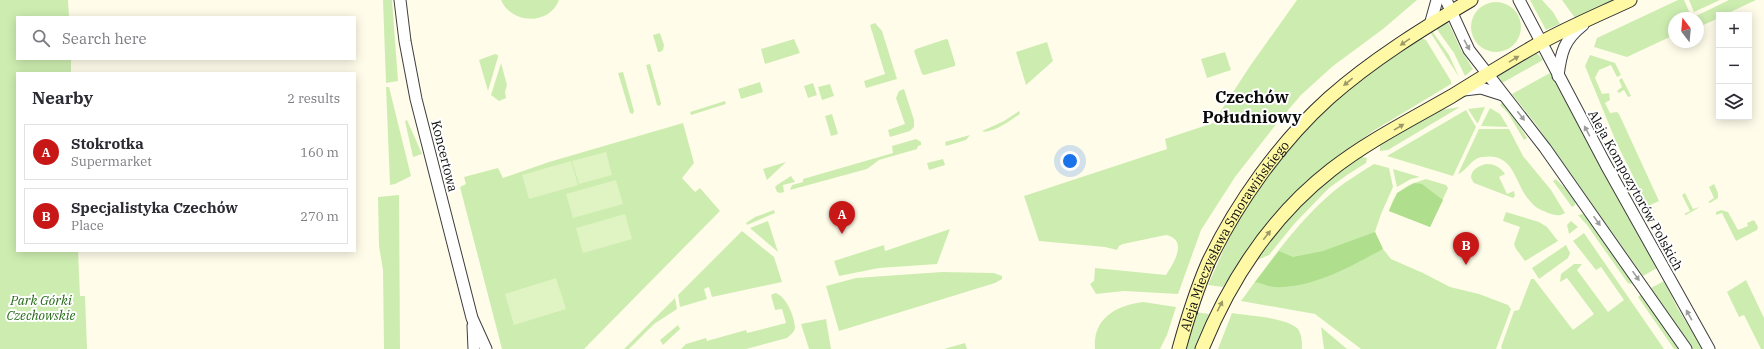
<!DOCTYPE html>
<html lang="en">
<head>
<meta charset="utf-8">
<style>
  body { margin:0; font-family:"IBM Plex Serif",serif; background:#f7f7f7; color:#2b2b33 }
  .controls { position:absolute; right:12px; top:12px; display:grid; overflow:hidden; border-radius:0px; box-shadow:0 2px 10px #0003 }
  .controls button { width:36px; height:36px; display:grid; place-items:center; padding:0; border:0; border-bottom:1px solid #e1e1e2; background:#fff; color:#2b2b33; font:20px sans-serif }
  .compass { position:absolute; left:1668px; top:12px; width:36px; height:36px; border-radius:50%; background:#fff; box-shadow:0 2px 10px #0003; rotate:344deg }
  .you { position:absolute; left:1070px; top:161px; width:14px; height:14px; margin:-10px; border:3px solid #fff; border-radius:50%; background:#1a73e8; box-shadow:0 0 0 6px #1a73e833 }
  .badge { display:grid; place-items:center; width:26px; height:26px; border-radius:50%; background:#c81717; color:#fff; font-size:13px; font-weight:700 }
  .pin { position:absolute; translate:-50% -33px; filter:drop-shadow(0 1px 2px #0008) }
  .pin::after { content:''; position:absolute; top:21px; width:14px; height:12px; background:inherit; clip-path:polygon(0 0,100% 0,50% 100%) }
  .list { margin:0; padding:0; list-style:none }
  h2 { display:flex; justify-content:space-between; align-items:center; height:52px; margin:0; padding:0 16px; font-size:17px }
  h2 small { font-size:13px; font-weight:400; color:#7c7c81 }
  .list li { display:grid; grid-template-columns:26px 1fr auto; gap:12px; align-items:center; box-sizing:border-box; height:56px; margin:0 8px 8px; padding:0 8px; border:1px solid #e1e1e2; border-radius:0px }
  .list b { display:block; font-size:15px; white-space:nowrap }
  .list p { margin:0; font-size:13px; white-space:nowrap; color:#7c7c81 }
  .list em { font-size:13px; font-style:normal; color:#7c7c81 }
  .icon { flex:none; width:22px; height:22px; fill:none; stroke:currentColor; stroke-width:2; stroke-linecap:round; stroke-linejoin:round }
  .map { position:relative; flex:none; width:1764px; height:349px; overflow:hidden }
  .search { position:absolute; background:#fff; box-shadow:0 2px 10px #0003; left:16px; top:16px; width:340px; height:44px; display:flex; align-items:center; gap:10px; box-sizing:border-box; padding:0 14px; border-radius:0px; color:#7c7c81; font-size:15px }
  .panel { position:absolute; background:#fff; box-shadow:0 2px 10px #0003; left:16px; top:72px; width:340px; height:180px; border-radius:0px }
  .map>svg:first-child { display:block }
</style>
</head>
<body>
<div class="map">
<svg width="1764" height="349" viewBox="0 0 1764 349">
  <rect width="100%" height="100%" fill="#fffcea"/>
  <g fill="#cdedb0">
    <polygon points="0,0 68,0 69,17 17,17 17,59 71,59 71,73 17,73 17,251 78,251 80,296 85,296 87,349 0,349"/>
    <polygon points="383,0 392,0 398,81 386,83"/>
    <path d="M501,0H559C549,26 511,24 501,0Z"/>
    <path d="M1297,0H1417L1383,29L1333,66L1301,95L1277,123L1235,177L1201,230L1178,294L1124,291L1096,294L1090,284L1094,281L1095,268L1166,275C1173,264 1189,240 1166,235L1123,244L1119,246L1117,250L1105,247L1039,241L1024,196L1167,149L1165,139L1213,123L1250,66Z"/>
    <polygon points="1530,0 1542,0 1553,12 1560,24 1546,30"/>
    <polygon points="1562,0 1613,0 1575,18"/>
    <polygon points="1678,0 1684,0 1692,18 1674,18 1674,35 1627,57 1594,47 1597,38"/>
    <polygon points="1689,0 1720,0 1694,12"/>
    <polygon points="1729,0 1756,0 1724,15 1719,15 1719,18 1701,26 1696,16"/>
    <circle cx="1496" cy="27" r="25"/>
    <polygon points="1446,22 1449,24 1461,50 1473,69 1465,76 1454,53 1436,28"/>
    <polygon points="875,23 882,31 897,79 866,88 864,81 885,74 870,25"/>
    <polygon points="1432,31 1449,55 1459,77 1430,32"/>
    <polygon points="660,33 664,45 663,50 660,52 658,52 653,35"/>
    <path d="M1421,38L1426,40L1451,81V84L1373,131L1328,165L1255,240L1223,287L1208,285C1220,259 1230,232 1246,208C1276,160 1316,114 1360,78C1379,63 1401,51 1421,38Z"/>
    <polygon points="794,39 800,53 765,64 761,49"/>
    <polygon points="946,39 948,40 955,63 955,66 924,75 922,74 914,51 916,49"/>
    <polygon points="1047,42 1053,61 1026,85 1016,52"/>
    <polygon points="1225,52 1231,70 1207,78 1201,59"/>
    <polygon points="1537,53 1543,60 1502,83 1498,76"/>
    <polygon points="495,54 498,55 498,57 488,91 479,60"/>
    <polygon points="1590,55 1615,63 1621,75 1617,77 1611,65 1599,70 1595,78 1602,94 1609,93 1610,100 1605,103 1610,113 1617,112 1619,114 1659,201 1648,206 1617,144 1585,66"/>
    <polygon points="501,63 507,85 505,92 506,98 499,101 491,95"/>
    <polygon points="650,64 661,103 660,106 657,105 646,65"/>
    <polygon points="623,72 634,111 633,114 630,113 618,73"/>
    <polygon points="1550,73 1657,268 1643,276 1535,123 1512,94"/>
    <polygon points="1622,78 1631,96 1628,97 1624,90 1619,93 1617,91 1622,87 1619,80"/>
    <polygon points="760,82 763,92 741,99 738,89"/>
    <polygon points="813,83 817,95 808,98 804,86"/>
    <polygon points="830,84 834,96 822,100 818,87"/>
    <polygon points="386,87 389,87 411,176 395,184 390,185"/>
    <polygon points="904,89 914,120 914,127 910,131 890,137 888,130 905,124 896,98 899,91"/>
    <polygon points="725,101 726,104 691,115 690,112"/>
    <polygon points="1503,102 1511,112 1527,138 1524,140 1508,113 1500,105"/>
    <polygon points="1460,107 1388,150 1380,151 1380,146 1382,144 1440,110"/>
    <polygon points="1485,107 1478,123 1477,123 1468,109"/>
    <polygon points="1490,108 1500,114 1508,127 1481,126"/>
    <polygon points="1466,110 1476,127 1453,176 1387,156"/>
    <path d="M1019,111L1020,114C1011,120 991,135 982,131L1004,121Z"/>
    <polygon points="832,114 838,134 831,136 825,116"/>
    <polygon points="407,120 422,154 413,157 405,121"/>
    <polygon points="683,123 694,163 682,178 695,192 700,188 720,211 584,349 502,349 460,187 466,184 464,177 498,168 503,178 549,162"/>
    <path d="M1479,129H1509L1523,156L1551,190L1565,213C1559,217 1554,215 1548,213C1541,210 1534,207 1530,201C1514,184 1515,152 1483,157C1471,158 1468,170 1458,174Z"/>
    <polygon points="970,135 966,140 946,146 945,142"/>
    <polygon points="916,139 921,142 921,145 918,146 917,149 879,160 867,169 790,190 792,185 803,182 803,179 893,153 892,146"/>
    <path d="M1361,157L1367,158L1366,163L1347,175L1329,188L1295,223L1269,255L1255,261C1283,220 1318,184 1361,157Z"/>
    <polygon points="943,159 945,165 929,170 927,163"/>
    <polygon points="786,162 767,180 763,169"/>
    <path d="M1374,164L1389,168L1393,187L1381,214L1375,232L1383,249L1391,259L1423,273L1450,287L1479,294L1508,305L1511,309L1496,349H1361L1315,314L1241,301C1269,263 1297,222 1334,191C1346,181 1360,173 1374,164Z"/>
    <path d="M1486,164C1495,164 1500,167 1505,174L1499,177L1507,194L1514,191L1515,196L1513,198L1474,183L1471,178C1471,169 1479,166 1486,164Z"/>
    <polygon points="1393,169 1420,177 1411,179 1397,187"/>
    <polygon points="791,176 795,182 783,185 784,192 780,193 777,192 775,187 777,185"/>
    <path d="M1426,179L1446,185L1448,188L1430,227L1389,211C1395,190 1405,186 1426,179Z"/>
    <path d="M1556,179C1562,187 1577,194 1575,205L1572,207L1553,181Z"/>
    <polygon points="1714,184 1718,193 1718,198 1710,203 1708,202 1714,198 1709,187"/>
    <polygon points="1685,193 1693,209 1700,207 1686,215 1684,214 1690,211 1682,195"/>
    <polygon points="399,195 400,349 384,349 383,270 379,246 378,197"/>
    <polygon points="774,210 775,213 747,225 746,223 755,217"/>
    <polygon points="1721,210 1728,212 1738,230 1748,226 1747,223 1754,220 1758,227 1757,230 1736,241 1722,213 1716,215 1716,212"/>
    <polygon points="1506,212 1539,222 1547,227 1558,241 1525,261 1516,249 1514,244 1520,227 1503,221"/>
    <polygon points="1583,214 1585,215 1634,283 1630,284 1627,282 1587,225 1578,215"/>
    <polygon points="768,221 778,252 750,228"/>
    <polygon points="1571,221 1578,227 1569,234 1567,225"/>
    <polygon points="950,229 937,264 879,268 839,276 834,261 884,245 885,251"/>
    <polygon points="742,231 774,257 782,282 712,297 709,287 704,289 707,299 680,307 678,295"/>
    <polygon points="1584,233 1664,349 1502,349 1501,347 1514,311 1519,310 1531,279 1534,279 1573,330 1594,314 1567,278 1560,282 1561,274 1574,264 1582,264 1577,270 1608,312 1624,300 1601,267 1596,270 1573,241"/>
    <polygon points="1566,245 1570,253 1568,258 1539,279 1532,268"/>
    <polygon points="942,272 994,273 1002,276 1002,279 995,283 839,331 826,286 856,278"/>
    <polygon points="1746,280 1764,318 1764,349 1761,349 1744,315 1739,317 1727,292"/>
    <polygon points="1664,281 1678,309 1703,349 1693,349 1651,288"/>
    <path d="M775,293C786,295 795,318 795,328C794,333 790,335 787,338L746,349H681L686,344L706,338L707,341L746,330L747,333L786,323L782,309L775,310L771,295Z"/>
    <polygon points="1642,294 1680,349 1674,349 1638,297"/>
    <polygon points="675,298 677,309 654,324 629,349 624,349"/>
    <path d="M1143,302L1176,307L1167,335L1160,349H1095C1092,319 1116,305 1143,302Z"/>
    <polygon points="1195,312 1209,314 1196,349 1184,349"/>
    <path d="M1232,313C1249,316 1284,317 1297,328C1302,333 1302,342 1302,349H1218Z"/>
    <polygon points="826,319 831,349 809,349 801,324"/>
    <polygon points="678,325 680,329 663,345 660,340"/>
    <polygon points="1321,327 1347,349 1324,349"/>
    <polygon points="965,343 967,349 944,349"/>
  </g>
  <g fill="#afdf8d">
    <polygon points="1414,183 1422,184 1443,200 1430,227 1389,211 1397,193"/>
    <path d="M1375,232L1383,249C1350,267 1311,289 1273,287C1267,286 1261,283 1255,282L1279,251L1293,257L1323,251Z"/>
  </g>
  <g fill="#e0f3c2">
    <polygon points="606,152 612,175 579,184 572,161"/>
    <polygon points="571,161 578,185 529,199 522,175"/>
    <polygon points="616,180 623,204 573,218 566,194"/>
    <polygon points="625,214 632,239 583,253 576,228"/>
    <polygon points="556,278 566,309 514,325 505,294"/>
  </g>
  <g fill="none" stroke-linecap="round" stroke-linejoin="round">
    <defs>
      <g id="tertiary">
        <polyline points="400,0 405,41 416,99 472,318 486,349"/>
        <polyline points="1446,0 1469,50 1545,148 1686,349"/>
        <polyline points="1519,0 1606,165 1709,349"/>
        <polyline points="1430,25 1437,0"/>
        <path d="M1558,76C1561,52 1564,40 1583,25"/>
        <polyline points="1464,90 1481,88 1503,95"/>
        <polyline points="473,326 474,349"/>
      </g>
      <g id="secondary">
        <path id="s1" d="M1179,349C1187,320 1196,291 1208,263C1236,204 1280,142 1329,98C1372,60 1422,29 1471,0"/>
        <path d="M1202,349C1230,280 1272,216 1331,170C1368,141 1412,119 1452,96C1481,78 1510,60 1540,43C1569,27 1600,14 1630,0"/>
      </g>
    </defs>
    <use href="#tertiary" stroke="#3e3e3e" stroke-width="13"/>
    <use href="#secondary" stroke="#2d2d2d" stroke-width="15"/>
    <use href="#tertiary" stroke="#fff" stroke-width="11"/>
    <use href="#secondary" stroke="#fff9a5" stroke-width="13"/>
  </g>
  <defs><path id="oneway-solid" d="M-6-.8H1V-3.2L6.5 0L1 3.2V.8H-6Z"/></defs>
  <g fill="#9d9a67">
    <use href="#oneway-solid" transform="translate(1405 42) rotate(146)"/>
    <use href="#oneway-solid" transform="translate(1514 59) rotate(-31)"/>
    <use href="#oneway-solid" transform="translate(1348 82) rotate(141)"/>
    <use href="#oneway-solid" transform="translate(1399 127) rotate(-31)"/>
    <use href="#oneway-solid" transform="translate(1267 235) rotate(-52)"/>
    <use href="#oneway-solid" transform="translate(1220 306) rotate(-63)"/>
  </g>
  <g fill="#9d9d9d">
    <use href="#oneway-solid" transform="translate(1467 45) rotate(61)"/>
    <use href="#oneway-solid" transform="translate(1521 116) rotate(52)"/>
    <use href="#oneway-solid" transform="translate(1587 131) rotate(-118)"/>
    <use href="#oneway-solid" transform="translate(1597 221) rotate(55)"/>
    <use href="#oneway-solid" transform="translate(1636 276) rotate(55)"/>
    <use href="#oneway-solid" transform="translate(1689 315) rotate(-119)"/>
  </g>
  <g text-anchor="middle" stroke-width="4" stroke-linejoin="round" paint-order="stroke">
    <g font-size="13" fill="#0b0b0b" stroke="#fff">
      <text transform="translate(445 156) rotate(76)" y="5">Koncertowa</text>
      <text transform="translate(1636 190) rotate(61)" y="5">Aleja Kompozytorów Polskich</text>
      <text dy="5" stroke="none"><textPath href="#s1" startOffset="127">Aleja Mieczysława Smorawińskiego</textPath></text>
    </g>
    <g font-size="13" font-style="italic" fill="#236916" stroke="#fff">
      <text x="41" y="305">Park Górki<tspan x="41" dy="15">Czechowskie</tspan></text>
    </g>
    <g font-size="17" font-weight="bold" fill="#0b0b0b" stroke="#fff">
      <text x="1252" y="103">Czechów<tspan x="1252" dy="20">Południowy</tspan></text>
    </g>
  </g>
</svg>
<div class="controls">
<button>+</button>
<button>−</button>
<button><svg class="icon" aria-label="layers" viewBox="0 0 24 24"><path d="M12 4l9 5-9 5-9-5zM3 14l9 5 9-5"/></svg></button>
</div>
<svg class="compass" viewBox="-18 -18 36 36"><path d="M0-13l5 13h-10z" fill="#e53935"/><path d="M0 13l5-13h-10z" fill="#7c7c81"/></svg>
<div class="you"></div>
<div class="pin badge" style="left:842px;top:234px">A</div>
<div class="pin badge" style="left:1466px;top:265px">B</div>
<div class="search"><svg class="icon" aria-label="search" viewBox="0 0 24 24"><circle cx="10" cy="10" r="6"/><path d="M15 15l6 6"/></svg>Search here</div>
<section class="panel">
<h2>Nearby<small>2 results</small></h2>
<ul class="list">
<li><span class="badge">A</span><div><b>Stokrotka</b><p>Supermarket</p></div><em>160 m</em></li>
<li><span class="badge">B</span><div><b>Specjalistyka Czechów</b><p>Place</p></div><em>270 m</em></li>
</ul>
</section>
</div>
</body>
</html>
